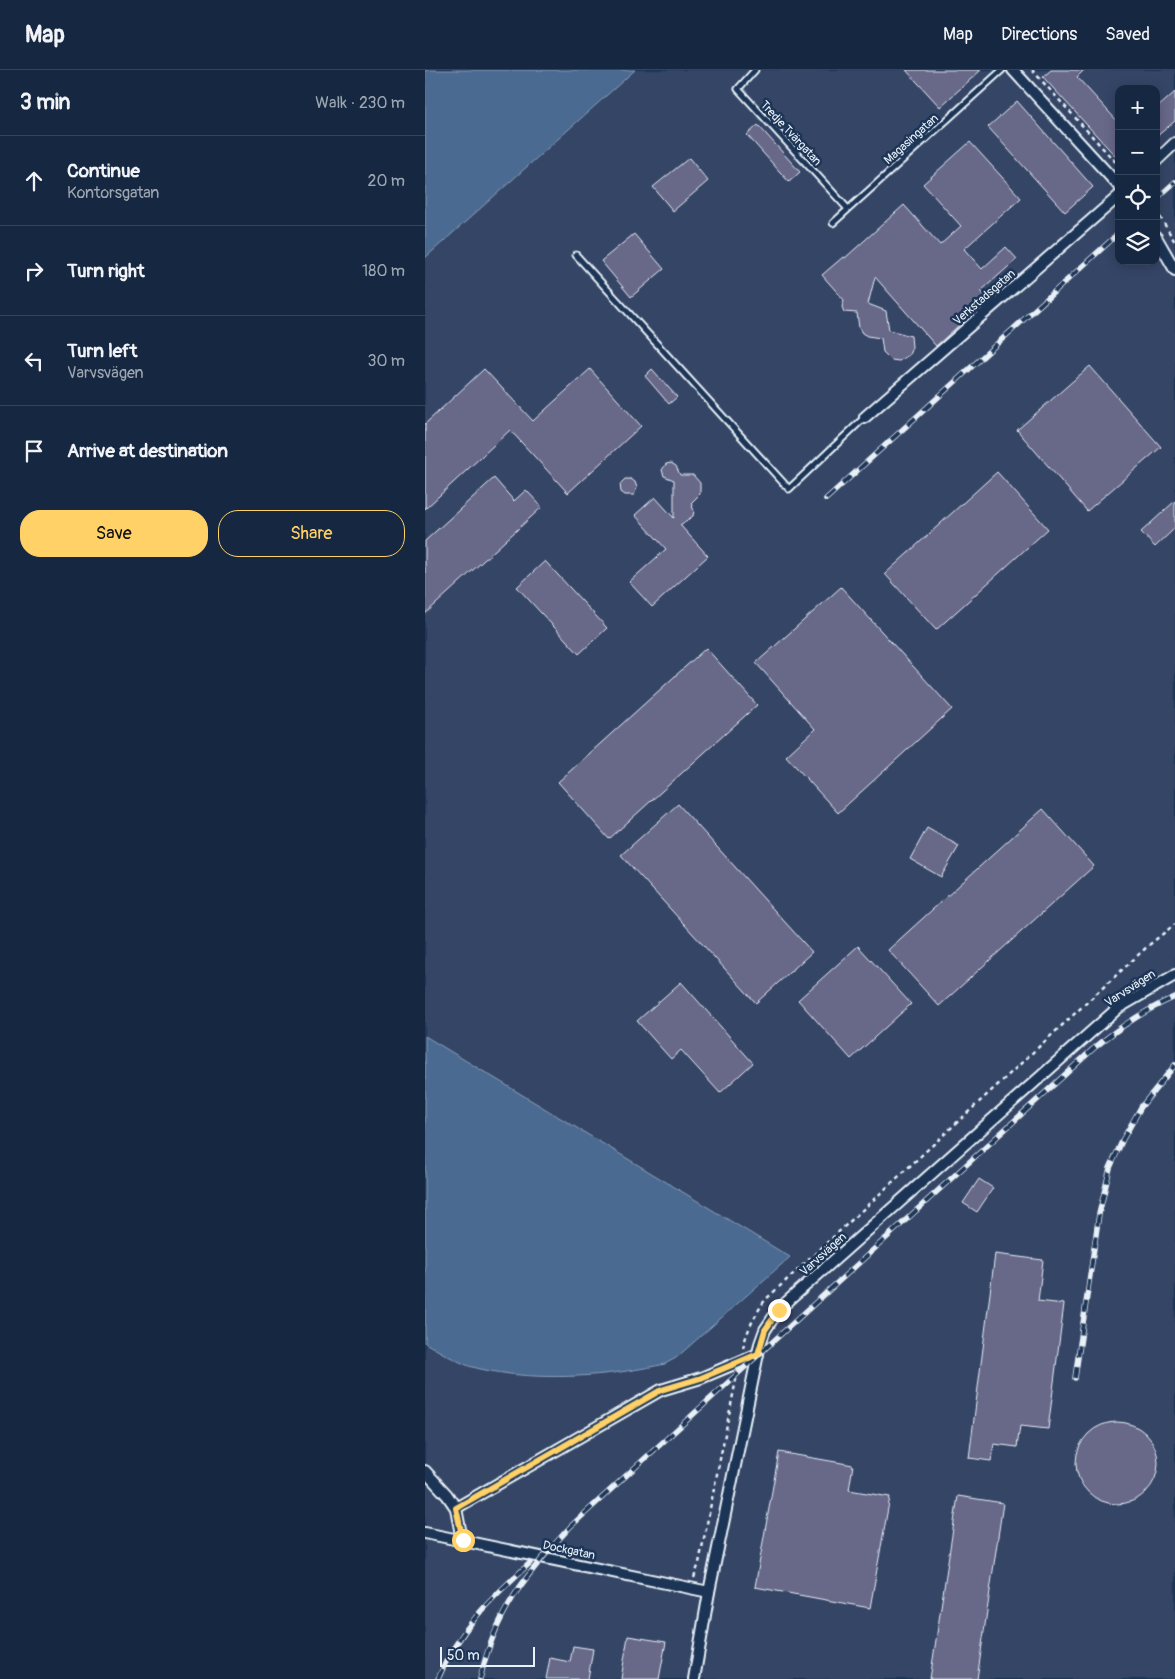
<!DOCTYPE html>
<html lang="en">
<head>
<meta charset="utf-8">
<style>
  body { margin:0; font-family:Pangolin,sans-serif; background:#1f3048; color:#f1f3f6 }
  .controls { position:absolute; right:15px; top:15px; display:grid; overflow:hidden; border-radius:10px; box-shadow:0 2px 12px #0003 }
  .controls button { width:45px; height:45px; display:grid; place-items:center; padding:0; border:0; border-bottom:1px solid #35445a; background:#162841; color:#f1f3f6; font:25px sans-serif }
  .scale { position:absolute; left:15px; bottom:12px; width:95px; box-sizing:border-box; padding-left:5px; border:2px solid #e8f1f8; border-top:0; font-size:14px; line-height:18px; white-space:nowrap; color:#e8f1f8; -webkit-text-stroke:4px #1d3557; paint-order:stroke }
  .stop { position:absolute; width:15px; height:15px; margin:-11px; border:4px solid #ffd166; border-radius:50%; background:#fff }
  .stop.end { background:#ffd166; border-color:#fff; box-shadow:0 1px 5px #0008 }
  .list { margin:0; padding:0; list-style:none }
  h2 { display:flex; justify-content:space-between; align-items:center; height:65px; margin:0; padding:0 20px; font-size:21px }
  h2 small { font-size:16px; font-weight:400; color:#9ea6b1 }
  .list li { display:grid; grid-template-columns:32px 1fr auto; gap:15px; align-items:center; box-sizing:border-box; height:90px; padding:0 20px; border-top:1px solid #35445a }
  .list b { display:block; font-size:19px; white-space:nowrap }
  .list p { margin:0; font-size:16px; white-space:nowrap; color:#9ea6b1 }
  .list em { font-size:16px; font-style:normal; color:#9ea6b1 }
  .actions { display:flex; gap:10px; padding:15px 20px }
  .actions a { flex:1; padding:11px 0; border:1px solid #ffd166; border-radius:20px; text-align:center; font-size:18px; color:#ffd166 }
  .actions .main { background:#ffd166; color:#111 }
  .icon { flex:none; width:28px; height:28px; fill:none; stroke:currentColor; stroke-width:2; stroke-linecap:round; stroke-linejoin:round }
  .map { position:relative; flex:none; width:750px; height:1609px; overflow:hidden }
  header { display:flex; align-items:center; gap:30px; box-sizing:border-box; height:70px; padding:0 25px; background:#162841; border-bottom:1px solid #35445a }
  header strong { font-size:24px }
  nav { display:flex; gap:28px; margin-inline-start:auto; font-size:18px }
  main { display:flex }
  aside { flex:1; background:#162841 }
  .map>svg:first-child { display:block }
</style>
</head>
<body>
<header>
<strong>Map</strong>
<nav><a>Map</a><a>Directions</a><a>Saved</a></nav>
</header>
<main>
<aside>
<h2>3 min<small>Walk · 230 m</small></h2>
<ul class="list">
<li><svg class="icon" aria-label="ahead" viewBox="0 0 24 24"><path d="M12 20V5M6 11l6-6 6 6"/></svg><div><b>Continue</b><p>Kontorsgatan</p></div><em>20 m</em></li>
<li><svg class="icon" aria-label="right" viewBox="0 0 24 24"><path d="M7 20v-9h11M14 6l5 5-5 5"/></svg><div><b>Turn right</b></div><em>180 m</em></li>
<li><svg class="icon" aria-label="left" viewBox="0 0 24 24"><path d="M17 20v-9H6M10 6l-5 5 5 5"/></svg><div><b>Turn left</b><p>Varvsvägen</p></div><em>30 m</em></li>
<li><svg class="icon" aria-label="arrive" viewBox="0 0 24 24"><path d="M6 21V4h12l-3 4 3 4H6"/></svg><div><b>Arrive at destination</b></div></li>
</ul>
<div class="actions"><a class="main">Save</a><a>Share</a></div>
</aside>
<div class="map">
<svg width="750" height="1609" viewBox="0 0 750 1609">
  <rect width="100%" height="100%" fill="#1d3557"/>
  <filter id="ink" filterUnits="userSpaceOnUse"><feTurbulence type="fractalNoise" baseFrequency=".02" numOctaves="2"/><feDisplacementMap in="SourceGraphic" scale="10" xChannelSelector="R" yChannelSelector="G"/><feConvolveMatrix kernelMatrix="1 2 1 2 8 2 1 2 1" color-interpolation-filters="sRGB"/></filter>
  <g filter="url(#ink)">
    <path fill="#344466" fill-rule="evenodd" d="M210,0H750V1609H0V1273L6,1277L216,1299L240,1294L251,1288L365,1187L0,966V188ZM694,19H731V191H694Z"/>
    <g fill="#4b6b91" stroke="#8aa1ba">
      <polygon points="0,0 210,0 0,188"/>
      <path d="M0,966L365,1187L251,1288L240,1294C189,1305 137,1310 85,1304C71,1302 57,1300 44,1296C29,1290 14,1281 0,1273Z"/>
    </g>
    <g fill="#686789" stroke="#e8f1f8">
      <polygon points="481,0 556,0 515,37"/>
      <polygon points="626,0 659,0 652,7 694,53 694,90 618,7"/>
      <polygon points="750,22 750,51 731,67 731,39"/>
      <polygon points="592,31 668,117 640,142 563,57"/>
      <polygon points="333,55 375,102 364,112 322,65"/>
      <polygon points="545,72 596,128 539,179 557,199 581,177 592,189 556,221 563,229 511,276 450,207 443,234 461,241 464,260 486,266 487,277 484,285 474,291 466,290 458,282 456,268 442,266 437,263 434,258 432,243 419,242 417,237 419,230 397,205 418,187 420,188 479,135 515,175 536,156 498,114"/>
      <polygon points="264,88 283,111 248,141 228,117"/>
      <polygon points="209,164 239,199 206,227 176,191"/>
      <polygon points="665,296 736,377 662,441 592,360"/>
      <polygon points="59,299 108,351 165,299 216,356 143,423 85,360 0,439 0,354"/>
      <polygon points="227,299 252,327 244,334 220,306"/>
      <polygon points="246,393 251,396 255,405 268,405 275,413 275,424 266,433 269,441 268,446 255,455 283,486 227,537 204,512 241,479 210,445 230,427 249,448 249,410 239,406 237,400 241,394"/>
      <polygon points="572,402 623,459 511,560 460,504"/>
      <polygon points="69,408 89,431 101,420 117,437 0,544 0,471"/>
      <polygon points="200,409 206,409 210,412 212,418 209,425 200,425 196,422 195,414"/>
      <polygon points="750,431 750,458 730,477 716,462"/>
      <polygon points="120,491 182,558 154,584 92,517"/>
      <polygon points="416,517 527,639 413,743 361,686 390,659 331,593"/>
      <polygon points="281,578 332,635 184,769 133,712"/>
      <polygon points="253,734 387,882 331,933 196,785"/>
      <polygon points="618,739 669,796 514,936 463,880"/>
      <polygon points="502,758 534,776 516,807 485,789"/>
      <polygon points="433,876 486,934 426,989 373,930"/>
      <polygon points="256,912 328,993 295,1023 256,980 246,989 212,951"/>
      <polygon points="554,1109 568,1118 552,1142 538,1133"/>
      <polygon points="570,1184 618,1190 613,1231 639,1234 623,1359 595,1356 592,1377 569,1374 566,1391 544,1388"/>
      <circle cx="692" cy="1393" r="41"/>
      <polygon points="354,1382 428,1395 424,1420 465,1427 445,1538 330,1517"/>
      <polygon points="533,1426 578,1433 552,1609 505,1609"/>
      <polygon points="203,1566 241,1572 234,1609 196,1609"/>
      <polygon points="148,1576 168,1579 163,1609 121,1609 125,1588 145,1592"/>
    </g>
    <g fill="none" stroke-linecap="round" stroke-linejoin="round">
      <defs>
        <g id="lane">
          <polyline points="330,0 313,19 423,139"/>
          <polyline points="408,153 577,0"/>
          <polyline points="151,185 364,419 440,347"/>
        </g>
        <g id="street">
          <polyline points="588,0 694,116"/>
          <polyline points="731,91 750,73"/>
          <polyline points="731,167 750,200"/>
          <polyline points="440,347 694,126"/>
          <polyline points="0,1401 22,1425 31,1438 37,1470"/>
          <polyline points="31,1438 236,1320 276,1308 333,1284"/>
          <polyline points="0,1463 284,1522"/>
          <polyline points="269,1609 284,1522 335,1274 340,1260 354,1239 693,938 750,905"/>
        </g>
      </defs>
      <use href="#lane" stroke="#e8f1f8" stroke-width="9"/>
      <use href="#street" stroke="#e8f1f8" stroke-width="14"/>
      <g stroke="#e8f1f8" stroke-width="2.5" stroke-dasharray="4 4" stroke-linecap="butt">
        <polyline points="607,0 694,96"/>
        <polyline points="731,140 750,172"/>
        <path d="M318,1278C322,1260 330,1245 340,1230L724,875L750,854"/>
        <polyline points="269,1508 274,1493 312,1305"/>
      </g>
      <use href="#lane" stroke="#1d3557" stroke-width="5"/>
      <use href="#street" stroke="#1d3557" stroke-width="10"/>
      <defs>
        <g id="rail">
          <polyline points="731,129 750,112"/>
          <polyline points="401,429 694,163"/>
          <polyline points="650,1308 674,1144 685,1098 698,1069 716,1037 750,995"/>
          <path d="M13,1609C34,1559 66,1528 105,1493"/>
          <path d="M55,1609C71,1540 100,1506 146,1456L668,979C693,958 720,940 750,927"/>
        </g>
      </defs>
      <use href="#rail" stroke="#e8f1f8" stroke-width="5.5"/>
      <use href="#rail" stroke="#1d3557" stroke-width="4" stroke-dasharray="11" stroke-linecap="butt"/>
    </g>
  </g>
  <g fill="none" stroke-linecap="round" stroke-linejoin="round" filter="url(#ink)">
    <polyline stroke="#ffd166" stroke-width="6" points="38,1470 31,1438 236,1320 276,1308 333,1284 340,1260 354,1240"/>
  </g>
  <g text-anchor="middle" stroke-width="5" stroke-linejoin="round" paint-order="stroke">
    <g font-size="12" fill="#e8f1f8" stroke="#1d3557">
      <text transform="translate(366 63) rotate(47)" y="4">Tredje Tvärgatan</text>
      <text transform="translate(486 69) rotate(-42)" y="4">Magasingatan</text>
      <text transform="translate(559 227) rotate(-41)" y="4">Verkstadsgatan</text>
      <text transform="translate(705 918) rotate(-33)" y="4">Varvsvägen</text>
      <text transform="translate(398 1184) rotate(-42)" y="4">Varvsvägen</text>
      <text transform="translate(144 1480) rotate(12)" y="4">Dockgatan</text>
    </g>
  </g>
</svg>
<div class="controls">
<button>+</button>
<button>−</button>
<button><svg class="icon" aria-label="locate" viewBox="0 0 24 24"><circle cx="12" cy="12" r="6"/><path d="M12 2v4M12 18v4M2 12h4M18 12h4"/></svg></button>
<button><svg class="icon" aria-label="layers" viewBox="0 0 24 24"><path d="M12 4l9 5-9 5-9-5zM3 14l9 5 9-5"/></svg></button>
</div>
<div class="scale">50 m</div>
<div class="stop" style="left:38px;top:1470px"></div>
<div class="stop end" style="left:354px;top:1240px"></div>
</div>
</main>
</body>
</html>
